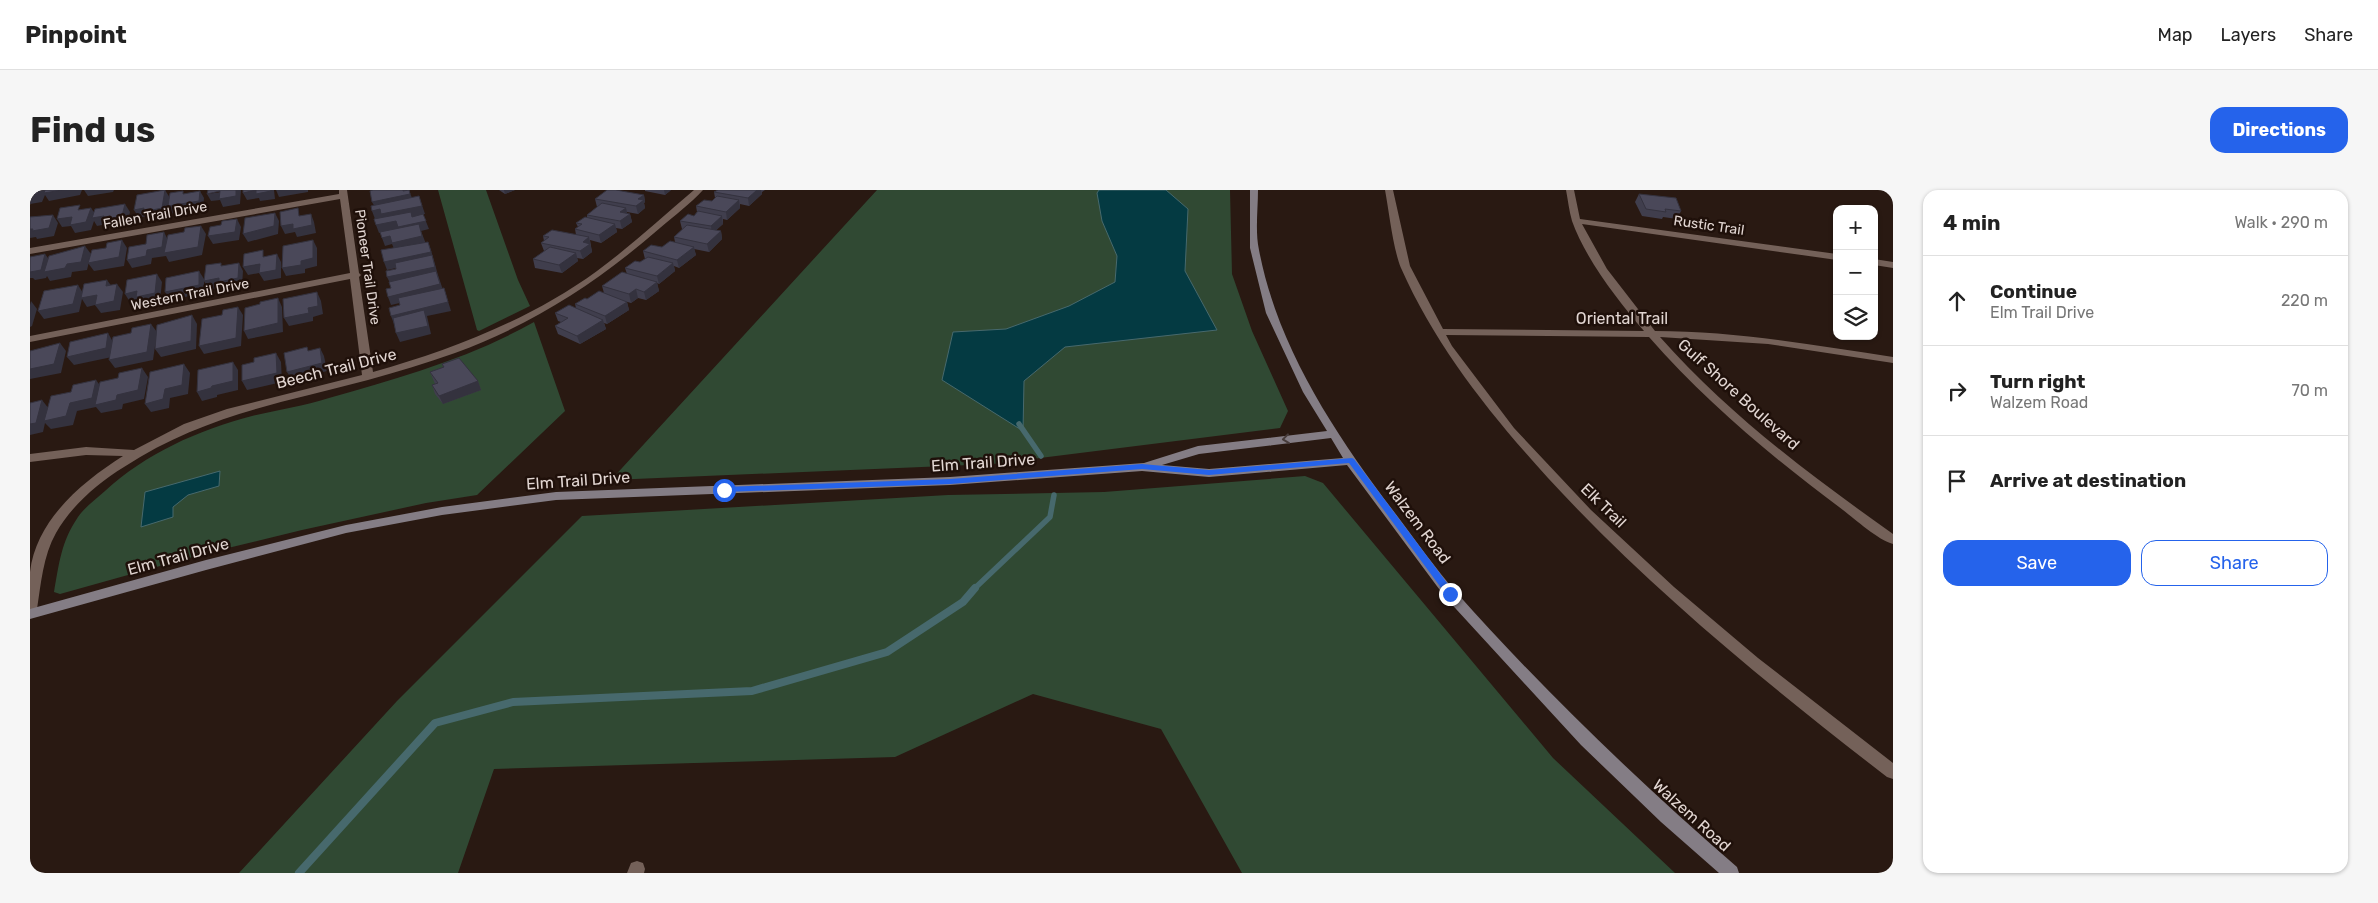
<!DOCTYPE html>
<html lang="en">
<head>
<meta charset="utf-8">
<style>
  body { margin:0; font-family:Rubik,sans-serif; background:#f6f6f6; color:#222 }
  .controls { position:absolute; right:15px; top:15px; display:grid; overflow:hidden; border-radius:10px; box-shadow:0 1px 4px #0004 }
  .controls button { width:45px; height:45px; display:grid; place-items:center; padding:0; border:0; border-bottom:1px solid #e0e0e0; background:#fff; color:#222; font:25px sans-serif }
  .stop { position:absolute; width:15px; height:15px; margin:-11px; border:4px solid #2563eb; border-radius:50%; background:#fff }
  .stop.end { background:#2563eb; border-color:#fff; box-shadow:0 1px 5px #0008 }
  .list { margin:0; padding:0; list-style:none }
  h2 { display:flex; justify-content:space-between; align-items:center; height:65px; margin:0; padding:0 20px; font-size:21px }
  h2 small { font-size:16px; font-weight:400; color:#767676 }
  .list li { display:grid; grid-template-columns:32px 1fr auto; gap:15px; align-items:center; box-sizing:border-box; height:90px; padding:0 20px; border-top:1px solid #e0e0e0 }
  .list b { display:block; font-size:19px; white-space:nowrap }
  .list p { margin:0; font-size:16px; white-space:nowrap; color:#767676 }
  .list em { font-size:16px; font-style:normal; color:#767676 }
  .actions { display:flex; gap:10px; padding:15px 20px }
  .actions a { flex:1; padding:11px 0; border:1px solid #2563eb; border-radius:15px; text-align:center; font-size:18px; color:#2563eb }
  .actions .main { background:#2563eb; color:#fff }
  .icon { flex:none; width:28px; height:28px; fill:none; stroke:currentColor; stroke-width:2; stroke-linecap:round; stroke-linejoin:round }
  .map { position:relative; flex:none; width:1863px; height:683px; overflow:hidden; border-radius:15px }
  header { display:flex; align-items:center; gap:30px; box-sizing:border-box; height:70px; padding:0 25px; background:#fff; border-bottom:1px solid #e0e0e0 }
  header strong { font-size:24px }
  nav { display:flex; gap:28px; margin-inline-start:auto; font-size:18px }
  .intro { display:flex; align-items:center; justify-content:space-between; box-sizing:border-box; height:120px; padding:0 30px }
  h1 { margin:0; font-size:35px }
  .button { padding:12px 22px; border-radius:15px; background:#2563eb; color:#fff; font-size:18px; font-weight:700 }
  main { display:flex; gap:30px; padding:0 30px }
  aside { flex:1; background:#fff; border-radius:15px; box-shadow:0 1px 4px #0004 }
  .map>svg:first-child { display:block }
</style>
</head>
<body>
<header>
<strong>Pinpoint</strong>
<nav><a>Map</a><a>Layers</a><a>Share</a></nav>
</header>
<div class="intro"><h1>Find us</h1><a class="button">Directions</a></div>
<main>
<div class="map">
<svg width="1863" height="683" viewBox="0 0 1863 683">
  <rect width="100%" height="100%" fill="#291912"/>
  <g fill="#304933">
    <polygon points="408,0 456,0 488,90 500,116 449,141 447,140"/>
    <polygon points="847,0 1200,0 1202,84 1222,141 1258,221 1250,238 963,274 581,290"/>
    <path d="M504,132L535,221L447,305L396,313L272,340L173,364L30,404L24,402C29,374 31,352 48,327C54,318 66,309 75,301C115,264 168,240 222,226C247,220 274,216 299,208C369,188 440,168 504,132Z"/>
    <polygon points="1275,286 1293,293 1523,568 1645,683 1212,683 1131,539 1003,504 865,567 464,579 428,683 209,683 367,511 552,326 918,305 1074,302"/>
  </g>
  <g fill="#043a42" stroke="#47696d">
    <polygon points="1069,0 1136,0 1158,19 1155,81 1187,140 1035,157 994,191 993,241 912,190 923,142 976,139 1039,116 1085,92 1087,66 1072,31 1067,3"/>
    <polygon points="190,281 189,296 158,305 143,317 143,327 111,337 115,302"/>
  </g>
  <g fill="none" stroke-linecap="round" stroke-linejoin="round">
    <g stroke="#47696d" stroke-width="5.5">
      <polyline points="989,234 1011,266"/>
      <polyline points="944,399 1020,327 1024,305"/>
    </g>
    <polyline stroke="#47696d" stroke-width="8" points="269,683 405,533 483,512 722,501 857,462 933,412 945,398"/>
    <g fill="#746159" fill-rule="evenodd">
      <path d="M309,0H317L329,83L331,85L329,87L343,182C422,160 501,129 567,81C601,56 632,27 664,0H673C660,14 644,26 630,38C568,92 502,135 425,163C397,173 367,182 338,190C251,213 172,226 94,277C68,293 41,316 26,343C13,366 11,394 7,419L5,423L0,424C0,410 0,396 0,382C6,330 52,292 93,266L56,265L0,272V264L56,257L104,260L154,234L197,219L332,185L320,89L0,152V146L320,83L310,9L0,64V58L309,4Z"/>
      <path d="M1355,0H1363L1380,76L1413,139L1614,141C1588,111 1555,68 1542,31C1539,21 1538,10 1536,0H1544L1550,29L1807,64V70L1552,34L1577,79L1625,141C1705,141 1784,155 1863,167V173L1738,154L1630,147C1698,224 1780,285 1863,344V354C1848,350 1826,330 1813,320C1743,268 1677,213 1619,147L1416,145L1422,156L1484,238L1561,320L1644,397L1728,468L1863,573V589L1857,587C1738,495 1620,399 1518,288C1460,224 1406,157 1371,78C1363,59 1359,21 1355,0Z"/>
      <polygon points="1844,69 1863,72 1863,78 1844,75"/>
      <polygon points="607,671 613,673 615,679 614,683 597,683 601,673"/>
    </g>
    <path fill="#847d85" fill-rule="evenodd" d="M1220,0H1228C1228,19 1225,41 1229,60C1248,160 1308,248 1368,327C1387,352 1405,378 1426,402C1513,500 1608,591 1707,677L1709,683H1689L1631,632L1551,555L1415,407L1317,275L1179,287L1112,281L920,295L526,310L412,325L316,343L176,380L0,429V419L176,370L316,335L412,317L526,302L920,287L1114,273L1168,256L1297,241L1273,202L1236,123L1220,58ZM1301,248L1313,268L1179,279L1132,275L1169,264Z"/>
  </g>
  <g fill="#403e4d">
    <polygon points="469,0 485,0 475,4"/>
    <polygon points="615,0 641,0 635,5 615,1"/>
    <polygon points="688,0 735,0 732,2 732,4 719,16 710,14 710,18 697,30 693,29 693,34 686,40 691,41 692,49 679,62 664,59 666,65 649,78 644,76 645,81 629,94 627,93 629,101 616,110 608,108 601,113 594,111 597,112 599,120 577,134 574,133 576,139 550,154 528,144 525,136 531,132 528,131 525,123 546,118 545,114 574,103 572,96 597,84 595,78 610,72 615,69 613,61 632,57 645,52 644,47 653,39 652,39 650,31 664,26 667,22 666,16 682,11 685,8 684,2"/>
    <polygon points="1609,4 1651,21 1647,29 1633,27 1632,29 1612,26 1605,12"/>
    <polygon points="614,5 615,12 614,13 615,18 608,24 597,22 597,24 600,24 602,32 592,39 586,38 587,42 571,53 560,50 562,62 553,69 547,68 548,71 532,83 505,78 503,69 515,61 514,61 511,53 514,51 513,46 546,45 545,39 548,37 546,33 557,27 557,25 567,17 565,9"/>
    <polygon points="412,174 448,191 451,200 413,214 405,204 402,195 405,194 400,182 413,177"/>
  </g>
  <g fill="#34323e">
    <polygon points="9,0 52,0 50,5 19,11 15,5 12,12 0,14 0,5"/>
    <polygon points="54,0 84,0 83,2 58,6"/>
    <polygon points="135,0 140,8 136,26 118,30 116,26 109,28 104,20"/>
    <polygon points="206,0 211,0 210,14 193,17 190,10 181,11 177,4"/>
    <polygon points="226,0 244,0 245,9 230,11 229,8 217,10 213,3"/>
    <polygon points="246,0 278,0 278,2 249,7"/>
    <polygon points="341,0 379,0 382,8 346,19 342,12"/>
    <polygon points="474,0 485,0 475,4"/>
    <polygon points="634,0 641,0 635,5"/>
    <polygon points="727,0 731,0 732,4 719,16 718,8"/>
    <polygon points="170,1 174,8 173,18 143,24 138,16"/>
    <polygon points="614,5 615,12 614,13 615,18 608,24 606,16 608,9"/>
    <polygon points="389,6 395,24 382,26 393,24 399,39 391,41 396,54 365,61 362,54 355,56 352,48 369,39 349,43 346,35 345,29 342,21"/>
    <polygon points="709,10 710,18 697,30 696,22"/>
    <polygon points="95,14 100,22 97,34 79,37 77,34 67,36 64,31 61,40 45,43 41,36 32,37 27,29 61,18 66,25"/>
    <polygon points="596,18 598,26 600,24 602,32 592,39 590,31 590,22"/>
    <polygon points="245,23 249,31 248,44 218,52 213,44"/>
    <polygon points="281,24 284,32 286,43 267,47 265,42 255,44 251,36"/>
    <polygon points="23,25 28,33 24,46 7,49 6,47 0,48 0,39"/>
    <polygon points="692,26 693,34 682,44 681,36"/>
    <polygon points="207,29 211,37 209,50 183,54 178,46"/>
    <polygon points="585,34 587,42 571,53 569,45"/>
    <polygon points="171,36 176,44 172,65 139,72 136,66 122,68 121,74 102,78 97,70 117,60 134,42 138,50"/>
    <polygon points="691,41 692,49 679,62 677,54"/>
    <polygon points="559,47 562,62 553,69 550,61 553,52"/>
    <polygon points="92,50 97,58 94,76 64,81 58,73"/>
    <polygon points="283,50 287,58 287,76 275,79 275,83 256,86 252,78 271,71"/>
    <polygon points="398,52 401,60 408,85 414,103 361,115 358,107 410,94 361,95 357,87 403,70 357,80 354,72"/>
    <polygon points="55,56 61,64 57,80 42,82 41,87 20,91 17,86 16,88 5,90 3,88 0,88 0,79 15,64 21,72 37,74"/>
    <polygon points="664,57 666,65 649,78 647,70"/>
    <polygon points="546,63 548,71 532,83 529,75"/>
    <polygon points="247,64 251,72 251,88 234,91 229,83"/>
    <polygon points="209,73 213,81 212,96 194,100 192,97 179,100 174,91"/>
    <polygon points="643,73 645,81 629,94 627,86"/>
    <polygon points="230,74 234,82 218,85 213,77"/>
    <polygon points="169,81 174,89 174,103 140,110 135,102"/>
    <polygon points="127,84 132,92 130,111 112,115 108,110 100,112 95,104"/>
    <polygon points="77,90 83,98 76,96"/>
    <polygon points="627,92 629,101 616,110 614,102"/>
    <polygon points="87,94 93,102 90,120 71,123 65,115"/>
    <polygon points="48,95 53,103 67,105 73,113 57,117 52,109 49,122 14,129 8,121"/>
    <polygon points="414,98 421,121 397,126 401,144 370,152 366,143 364,134 361,126"/>
    <polygon points="606,99 608,108 601,113 599,104"/>
    <polygon points="287,102 291,111 293,124 283,127 283,131 259,136 254,128 278,118"/>
    <polygon points="248,108 252,117 253,142 218,149 214,141"/>
    <polygon points="1,111 7,119 2,136 0,137 0,115"/>
    <polygon points="597,112 599,120 577,134 575,126"/>
    <polygon points="208,117 213,125 211,156 174,164 169,156"/>
    <polygon points="162,125 167,134 166,159 131,167 125,159"/>
    <polygon points="573,130 576,139 550,154 547,146"/>
    <polygon points="121,134 127,142 123,170 85,178 79,170"/>
    <polygon points="78,143 83,152 82,167 44,175 37,167"/>
    <polygon points="30,153 36,161 31,183 0,189 0,179"/>
    <polygon points="290,158 294,166 297,181 262,190 257,182"/>
    <polygon points="246,163 251,172 252,192 217,200 212,191"/>
    <polygon points="203,172 208,180 208,200 187,205 187,207 172,211 167,202 182,196"/>
    <polygon points="154,174 160,183 158,204 140,208 139,218 121,222 115,214 135,199"/>
    <polygon points="112,178 118,187 114,209 93,214 92,219 71,223 66,217 47,221 43,235 21,239 15,233 13,242 0,245 0,234 12,210 19,219 40,213 66,190 72,198 87,205"/>
    <polygon points="448,191 451,200 413,214 409,206"/>
  </g>
  <g fill="#4a4859" stroke="#34323e">
    <polygon points="0,0 9,0 7,4 0,5"/>
    <polygon points="15,0 32,0 14,3"/>
    <polygon points="135,0 132,18 113,22 114,18 104,20 107,5"/>
    <polygon points="178,0 206,0 206,6 189,9 190,1 177,4"/>
    <polygon points="213,0 241,0 241,1 226,4 226,0 213,3"/>
    <polygon points="343,0 373,0 373,1 379,0 380,4 342,12 340,1"/>
    <polygon points="577,0 586,0 614,5 608,9 614,10 606,16 565,9"/>
    <polygon points="688,0 727,0 718,8 684,2"/>
    <polygon points="153,1 153,4 170,1 169,11 138,16 140,3"/>
    <polygon points="1609,4 1646,8 1651,21 1635,19 1636,22 1616,19"/>
    <polygon points="389,6 392,16 351,24 350,19 342,21 341,16"/>
    <polygon points="687,6 709,10 696,22 666,16 674,10 682,11"/>
    <polygon points="572,13 596,18 590,22 600,24 590,31 557,25"/>
    <polygon points="95,14 92,26 74,30 74,26 62,28 65,19"/>
    <polygon points="50,15 48,20 61,18 56,32 40,35 42,27 27,29 30,18"/>
    <polygon points="268,18 269,26 281,24 282,35 263,39 263,34 251,36 250,22"/>
    <polygon points="668,21 692,26 681,36 650,31 658,24 664,26"/>
    <polygon points="381,22 382,27 393,24 396,31 368,37 366,31 346,35 344,29"/>
    <polygon points="245,23 244,36 213,44 215,28"/>
    <polygon points="23,25 19,38 2,41 3,39 0,39 0,27"/>
    <polygon points="555,27 585,34 569,45 545,39 552,34 546,33"/>
    <polygon points="207,29 205,42 178,46 180,37 191,35 192,31"/>
    <polygon points="389,34 392,46 362,53 360,46 352,48 350,42"/>
    <polygon points="657,35 691,41 677,54 644,47"/>
    <polygon points="171,36 168,57 134,63 138,45 154,42 155,38"/>
    <polygon points="522,40 559,47 553,52 560,54 550,61 511,53 519,47 513,46"/>
    <polygon points="134,42 132,57 117,60 116,66 97,70 99,57 116,54 117,45"/>
    <polygon points="92,50 89,67 58,73 62,60 76,58 77,53"/>
    <polygon points="283,50 283,68 271,71 271,75 252,78 253,56"/>
    <polygon points="640,51 664,57 647,70 613,61 621,55 632,57"/>
    <polygon points="398,52 401,62 354,72 351,60"/>
    <polygon points="55,56 51,72 37,74 35,78 14,82 19,66"/>
    <polygon points="520,57 546,63 529,75 503,69"/>
    <polygon points="233,60 233,67 247,64 246,80 229,83 230,74 213,77 214,64"/>
    <polygon points="15,64 11,80 0,82 0,67"/>
    <polygon points="402,65 405,77 357,87 356,81 366,79 365,73"/>
    <polygon points="618,67 643,73 627,86 595,78 605,71 610,72"/>
    <polygon points="191,73 191,76 209,73 208,88 189,92 189,88 174,91 176,75"/>
    <polygon points="169,81 169,95 135,102 136,88"/>
    <polygon points="406,81 410,94 358,107 356,99 361,98 359,92"/>
    <polygon points="592,82 627,92 614,102 606,99 599,104 572,96"/>
    <polygon points="127,84 125,103 106,107 107,101 95,104 97,90"/>
    <polygon points="77,90 76,96 87,94 84,111 65,115 67,105 51,108 54,94"/>
    <polygon points="48,95 43,114 8,121 14,101"/>
    <polygon points="414,98 418,112 361,126 359,118 370,115 368,108"/>
    <polygon points="569,101 597,112 575,126 545,114 555,108 557,109"/>
    <polygon points="287,102 288,116 278,118 279,123 254,128 253,109"/>
    <polygon points="248,108 248,133 214,141 215,118 230,114 230,112"/>
    <polygon points="539,115 573,130 547,146 525,136 538,128 525,123"/>
    <polygon points="208,117 206,148 169,156 172,129 192,125 193,120"/>
    <polygon points="394,120 398,136 366,143 363,128"/>
    <polygon points="162,125 161,151 125,159 127,135"/>
    <polygon points="121,134 117,162 79,170 83,147 101,143 102,138"/>
    <polygon points="78,143 76,158 37,167 40,152"/>
    <polygon points="30,153 24,174 0,179 0,161"/>
    <polygon points="277,157 278,161 290,158 292,173 257,182 254,163"/>
    <polygon points="246,163 247,183 212,191 212,175 224,172 224,168"/>
    <polygon points="429,168 448,191 409,206 402,195 408,193 400,182 414,177 412,174"/>
    <polygon points="203,172 203,191 182,196 181,198 167,202 168,180"/>
    <polygon points="154,174 152,195 135,199 133,209 115,214 120,182"/>
    <polygon points="112,178 108,200 87,205 86,210 65,215 70,192 88,188 89,183"/>
    <polygon points="66,190 62,208 40,213 36,226 14,231 21,206 41,202 43,195"/>
    <polygon points="12,210 6,233 0,234 0,213"/>
  </g>
  <defs><path id="oneway-chevron" d="M-2-3.5L2.5 0L-2 3.5" fill="none" stroke-width="1.6" stroke-linecap="round" stroke-linejoin="round" transform="scale(1.25)"/></defs>
  <use stroke="#473c3b" href="#oneway-chevron" transform="translate(1256 249) rotate(173)"/>
  <polygon fill="#2563eb" points="1322,268 1324,269 1423,401 1423,406 1417,406 1319,273 1179,285 1112,279 920,294 694,302 690,300 694,297 920,289 1112,274 1179,280"/>
  <g text-anchor="middle" stroke-width="5" stroke-linejoin="round" paint-order="stroke">
    <g font-size="14" fill="#e2d6d2" stroke="#1f100a">
      <text transform="translate(125 25) rotate(-10)" y="5">Fallen Trail Drive</text>
      <text transform="translate(1679 35) rotate(8)" y="5">Rustic Trail</text>
      <text transform="translate(338 77) rotate(82)" y="5">Pioneer Trail Drive</text>
      <text transform="translate(160 104) rotate(-11)" y="5">Western Trail Drive</text>
    </g>
    <g font-size="16" fill="#e2d6d2" stroke="#1f100a">
      <text x="1592" y="134">Oriental Trail</text>
      <text transform="translate(306 178) rotate(-14)" y="6">Beech Trail Drive</text>
      <text transform="translate(1709 204) rotate(42)" y="6">Gulf Shore Boulevard</text>
      <text transform="translate(953 272) rotate(-4)" y="6">Elm Trail Drive</text>
      <text transform="translate(548 290) rotate(-4)" y="6">Elm Trail Drive</text>
      <text transform="translate(1574 315) rotate(44)" y="6">Elk Trail</text>
      <text transform="translate(1388 332) rotate(53)" y="6">Walzem Road</text>
      <text transform="translate(148 366) rotate(-15)" y="6">Elm Trail Drive</text>
      <text transform="translate(1662 625) rotate(42)" y="6">Walzem Road</text>
    </g>
  </g>
</svg>
<div class="controls">
<button>+</button>
<button>−</button>
<button><svg class="icon" aria-label="layers" viewBox="0 0 24 24"><path d="M12 4l9 5-9 5-9-5zM3 14l9 5 9-5"/></svg></button>
</div>
<div class="stop" style="left:694px;top:300px"></div>
<div class="stop end" style="left:1420px;top:404px"></div>
</div>
<aside>
<h2>4 min<small>Walk · 290 m</small></h2>
<ul class="list">
<li><svg class="icon" aria-label="ahead" viewBox="0 0 24 24"><path d="M12 20V5M6 11l6-6 6 6"/></svg><div><b>Continue</b><p>Elm Trail Drive</p></div><em>220 m</em></li>
<li><svg class="icon" aria-label="right" viewBox="0 0 24 24"><path d="M7 20v-9h11M14 6l5 5-5 5"/></svg><div><b>Turn right</b><p>Walzem Road</p></div><em>70 m</em></li>
<li><svg class="icon" aria-label="arrive" viewBox="0 0 24 24"><path d="M6 21V4h12l-3 4 3 4H6"/></svg><div><b>Arrive at destination</b></div></li>
</ul>
<div class="actions"><a class="main">Save</a><a>Share</a></div>
</aside>
</main>
</body>
</html>
